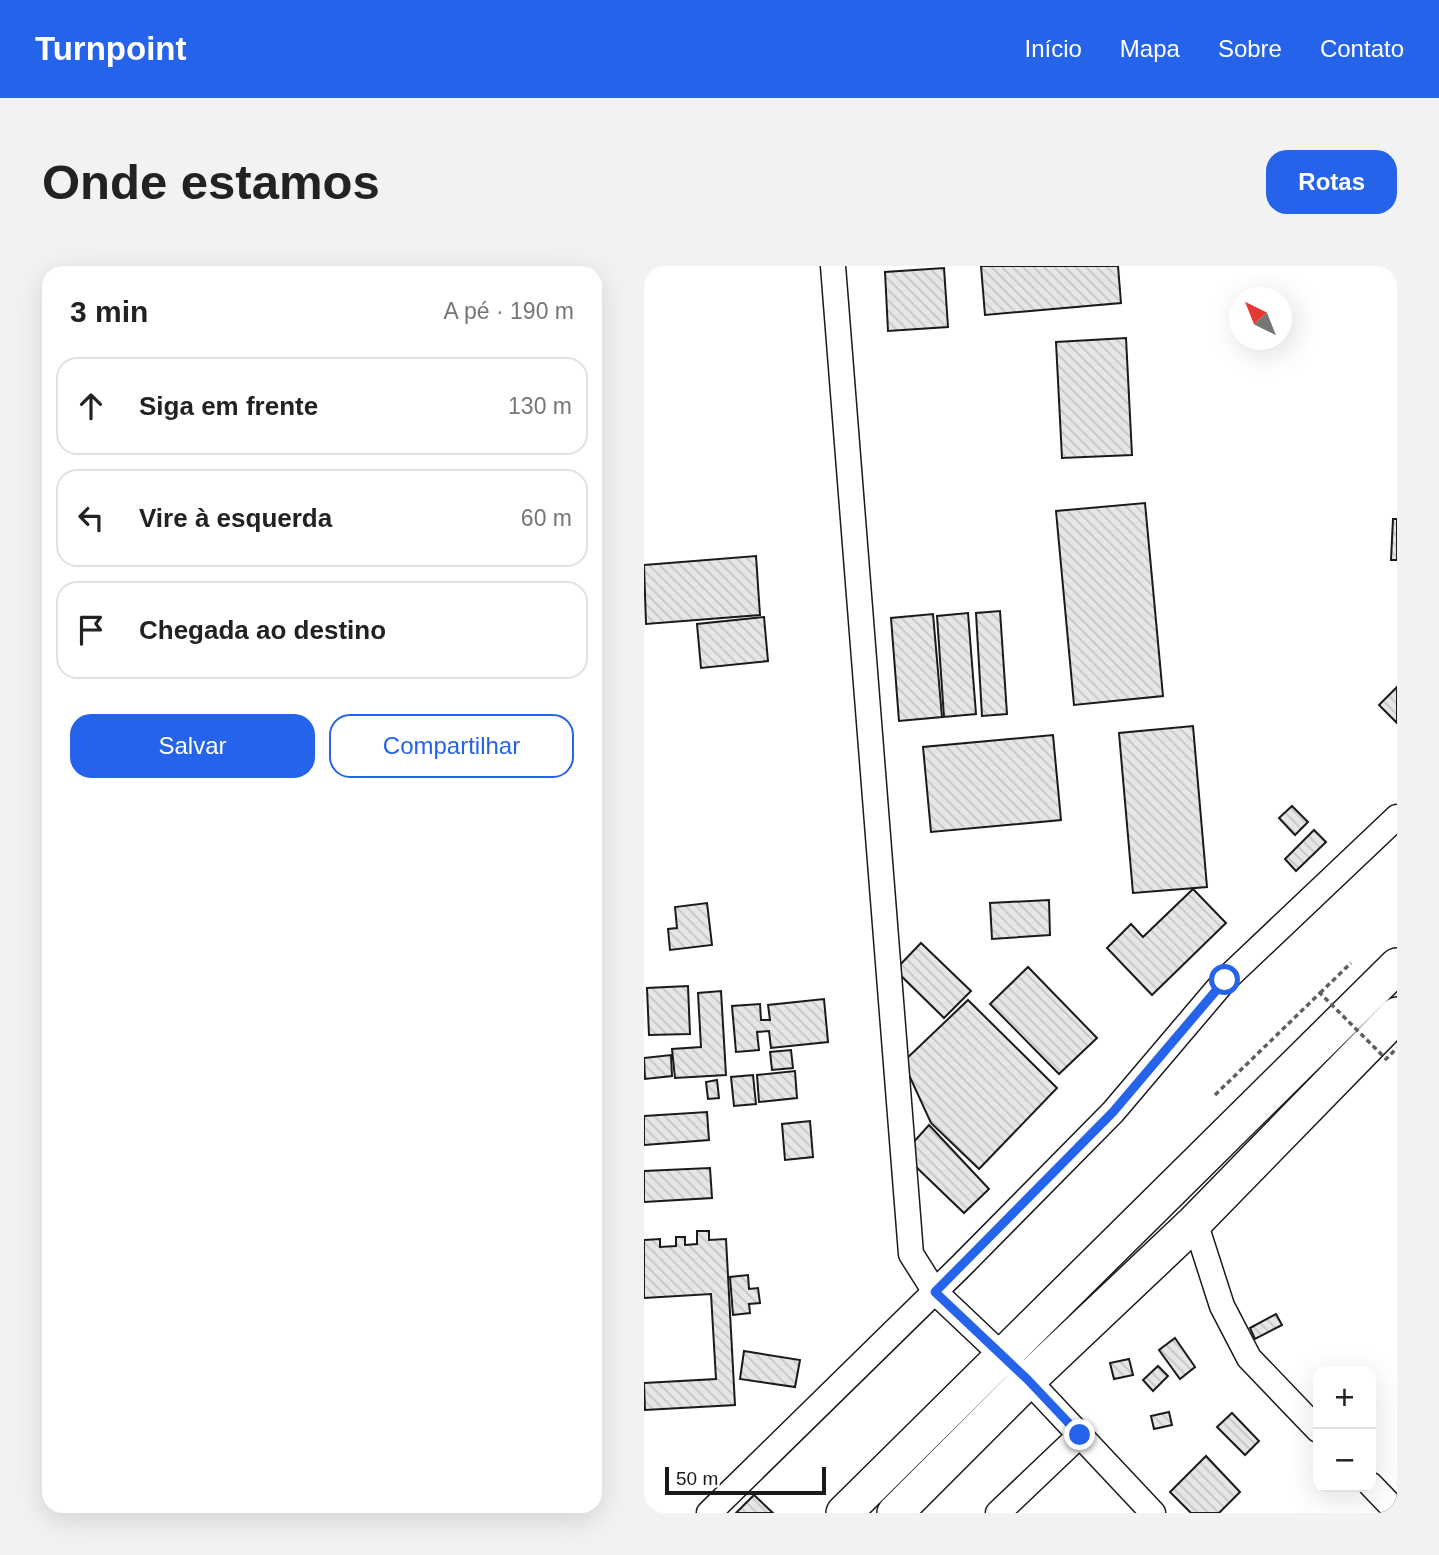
<!DOCTYPE html>
<html lang="pt">
<head>
<meta charset="utf-8">
<style>
  body { margin:0; font-family:Arial,sans-serif; background:#f2f2f2; color:#222 }
  .controls { position:absolute; right:21px; bottom:21px; display:grid; overflow:hidden; border-radius:14px; box-shadow:0 7px 28px #0002 }
  .controls button { width:63px; height:63px; display:grid; place-items:center; padding:0; border:0; border-bottom:2px solid #e0e0e0; background:#fff; color:#222; font:35px sans-serif }
  .compass { position:absolute; left:585px; top:21px; width:63px; height:63px; border-radius:50%; background:#fff; box-shadow:0 7px 28px #0002; rotate:317deg }
  .scale { position:absolute; left:21px; bottom:18px; width:161px; box-sizing:border-box; padding-left:7px; border:4px solid #1a1a1a; border-top:0; font-size:19px; line-height:24px; white-space:nowrap; color:#1a1a1a; -webkit-text-stroke:5px #fff; paint-order:stroke }
  .stop { position:absolute; width:21px; height:21px; margin:-16px; border:5px solid #2563eb; border-radius:50%; background:#fff }
  .stop.end { background:#2563eb; border-color:#fff; box-shadow:0 2px 7px #0008 }
  .list { margin:0; padding:0; list-style:none }
  h2 { display:flex; justify-content:space-between; align-items:center; height:91px; margin:0; padding:0 28px; font-size:30px }
  h2 small { font-size:23px; font-weight:400; color:#767676 }
  .list li { display:grid; grid-template-columns:46px 1fr auto; gap:21px; align-items:center; box-sizing:border-box; height:98px; margin:0 14px 14px; padding:0 14px; border:2px solid #e0e0e0; border-radius:21px }
  .list b { display:block; font-size:26px; white-space:nowrap }
  .list em { font-size:23px; font-style:normal; color:#767676 }
  .actions { display:flex; gap:14px; padding:21px 28px }
  .actions a { flex:1; padding:16px 0; border:2px solid #2563eb; border-radius:21px; text-align:center; font-size:24px; color:#2563eb }
  .actions .main { background:#2563eb; color:#fff }
  .icon { flex:none; width:38px; height:38px; fill:none; stroke:currentColor; stroke-width:2; stroke-linecap:round; stroke-linejoin:round }
  .map { position:relative; flex:none; width:753px; height:1247px; overflow:hidden; border-radius:21px }
  header { display:flex; align-items:center; gap:42px; box-sizing:border-box; height:98px; padding:0 35px; background:#2563eb; color:#fff }
  header strong { font-size:33px }
  nav { display:flex; gap:38px; margin-inline-start:auto; font-size:24px }
  .intro { display:flex; align-items:center; justify-content:space-between; box-sizing:border-box; height:168px; padding:0 42px }
  h1 { margin:0; font-size:49px }
  .button { padding:18px 32px; border-radius:21px; background:#2563eb; color:#fff; font-size:24px; font-weight:700 }
  main { display:flex; gap:42px; padding:0 42px }
  aside { flex:1; background:#fff; border-radius:21px; box-shadow:0 7px 28px #0002 }
  .map>svg:first-child { display:block }
</style>
</head>
<body>
<header>
<strong>Turnpoint</strong>
<nav><a>Início</a><a>Mapa</a><a>Sobre</a><a>Contato</a></nav>
</header>
<div class="intro"><h1>Onde estamos</h1><a class="button">Rotas</a></div>
<main>
<aside>
<h2>3 min<small>A pé · 190 m</small></h2>
<ul class="list">
<li><svg class="icon" aria-label="ahead" viewBox="0 0 24 24"><path d="M12 20V5M6 11l6-6 6 6"/></svg><div><b>Siga em frente</b></div><em>130 m</em></li>
<li><svg class="icon" aria-label="left" viewBox="0 0 24 24"><path d="M17 20v-9H6M10 6l-5 5 5 5"/></svg><div><b>Vire à esquerda</b></div><em>60 m</em></li>
<li><svg class="icon" aria-label="arrive" viewBox="0 0 24 24"><path d="M6 21V4h12l-3 4 3 4H6"/></svg><div><b>Chegada ao destino</b></div></li>
</ul>
<div class="actions"><a class="main">Salvar</a><a>Compartilhar</a></div>
</aside>
<div class="map">
<svg width="753" height="1247" viewBox="0 0 753 1247">
  <defs>
    <pattern id="building-back-hatch" width="6" height="6" patternUnits="userSpaceOnUse" patternTransform="scale(1.75)"><rect width="6" height="6" fill="#e6e6e6"/><path d="M-1 5l2 2M0 0l6 6M5-1l2 2" fill="none" stroke="#c5c5c5"/></pattern>
  </defs>
  <rect width="100%" height="100%" fill="#fff"/>
  <g fill="url(#building-back-hatch)" stroke="#1a1a1a" stroke-width="2">
    <polygon points="337,0 474,0 477,37 341,49"/>
    <polygon points="300,2 304,61 244,65 241,6"/>
    <polygon points="482,72 488,189 418,192 412,76"/>
    <polygon points="501,237 519,430 430,439 412,245"/>
    <polygon points="749,253 753,253 753,294 747,294"/>
    <polygon points="112,290 116,349 2,358 0,299"/>
    <polygon points="356,345 363,448 338,450 332,347"/>
    <polygon points="324,347 332,448 300,451 293,350"/>
    <polygon points="289,348 298,451 255,455 247,352"/>
    <polygon points="120,351 124,395 57,402 53,358"/>
    <polygon points="753,421 753,457 735,439"/>
    <polygon points="549,460 563,621 489,627 475,467"/>
    <polygon points="409,469 417,554 287,566 279,481"/>
    <polygon points="648,540 664,556 651,569 635,552"/>
    <polygon points="670,564 682,576 652,605 641,593"/>
    <polygon points="549,623 582,657 508,729 463,682 487,658 499,671"/>
    <polygon points="405,634 406,669 348,673 346,637"/>
    <polygon points="63,637 68,679 26,684 24,663 33,662 31,641"/>
    <polygon points="277,677 327,725 300,752 251,704"/>
    <polygon points="384,701 453,772 415,808 346,738"/>
    <polygon points="44,720 46,768 5,769 3,722"/>
    <polygon points="77,725 82,809 31,812 28,783 57,781 54,727"/>
    <polygon points="180,733 184,776 127,782 125,765 113,766 115,784 92,786 88,740 116,738 117,754 126,754 124,739"/>
    <polygon points="324,734 413,822 335,903 287,857 259,796"/>
    <polygon points="147,784 149,802 128,804 126,786"/>
    <polygon points="27,789 28,810 1,813 0,792"/>
    <polygon points="151,805 153,832 115,836 113,809"/>
    <polygon points="109,809 112,838 90,840 87,811"/>
    <polygon points="73,814 75,832 64,833 62,816"/>
    <polygon points="63,846 65,874 0,879 0,850"/>
    <polygon points="166,855 169,891 141,894 138,858"/>
    <polygon points="285,859 345,923 320,947 268,897 266,880"/>
    <polygon points="66,902 68,932 0,936 0,905"/>
    <polygon points="53,965 65,965 65,974 82,973 91,1139 1,1144 0,1117 72,1113 67,1028 0,1032 0,974 16,973 16,981 32,980 32,971 41,971 41,979 53,978"/>
    <polygon points="104,1009 105,1023 114,1022 116,1037 105,1038 106,1047 89,1049 86,1011"/>
    <polygon points="632,1048 638,1059 611,1073 606,1062"/>
    <polygon points="531,1072 551,1101 536,1113 515,1084"/>
    <polygon points="100,1085 156,1094 151,1121 96,1113"/>
    <polygon points="485,1093 489,1109 470,1113 466,1097"/>
    <polygon points="514,1100 524,1110 509,1125 499,1114"/>
    <polygon points="525,1146 528,1159 510,1163 507,1150"/>
    <polygon points="588,1147 615,1175 601,1189 573,1161"/>
    <polygon points="562,1190 596,1226 575,1247 547,1247 526,1226"/>
    <polygon points="110,1229 129,1247 92,1247"/>
  </g>
  <g fill="none" stroke-linecap="round" stroke-linejoin="round">
    <defs>
      <g id="minor">
        <polyline points="189,0 267,988 291,1026 384,1114 509,1247"/>
        <polyline points="551,956 578,1040 605,1092 674,1164"/>
        <polyline points="727,1219 753,1246"/>
        <polyline points="65,1247 318,999 469,846 581,714 753,551"/>
        <polyline points="354,1247 436,1169"/>
      </g>
      <g id="highway">
        <polyline points="200,1247 753,700"/>
        <polyline points="251,1247 384,1114 551,956 753,749"/>
      </g>
    </defs>
    <use href="#minor" stroke="#1a1a1a" stroke-width="27"/>
    <use href="#highway" stroke="#1a1a1a" stroke-width="38"/>
    <polyline stroke="#5f5f5f" stroke-width="3.5" stroke-dasharray="5 3.5" stroke-linecap="butt" points="676,727 707,697"/>
    <use href="#minor" stroke="#fff" stroke-width="24"/>
    <use href="#highway" stroke="#fff" stroke-width="35"/>
    <polyline stroke="#5f5f5f" stroke-width="3.5" stroke-dasharray="5 3.5" stroke-linecap="butt" points="571,829 676,727 742,793 753,782"/>
  </g>
  <g fill="none" stroke-linecap="round" stroke-linejoin="round">
    <polyline stroke="#2563eb" stroke-width="9" points="436,1169 384,1114 291,1026 469,846 581,714"/>
  </g>
</svg>
<div class="controls">
<button>+</button>
<button>−</button>
</div>
<svg class="compass" viewBox="-18 -18 36 36"><path d="M0-13l5 13h-10z" fill="#e53935"/><path d="M0 13l5-13h-10z" fill="#767676"/></svg>
<div class="scale">50 m</div>
<div class="stop" style="left:581px;top:714px"></div>
<div class="stop end" style="left:436px;top:1169px"></div>
</div>
</main>
</body>
</html>
